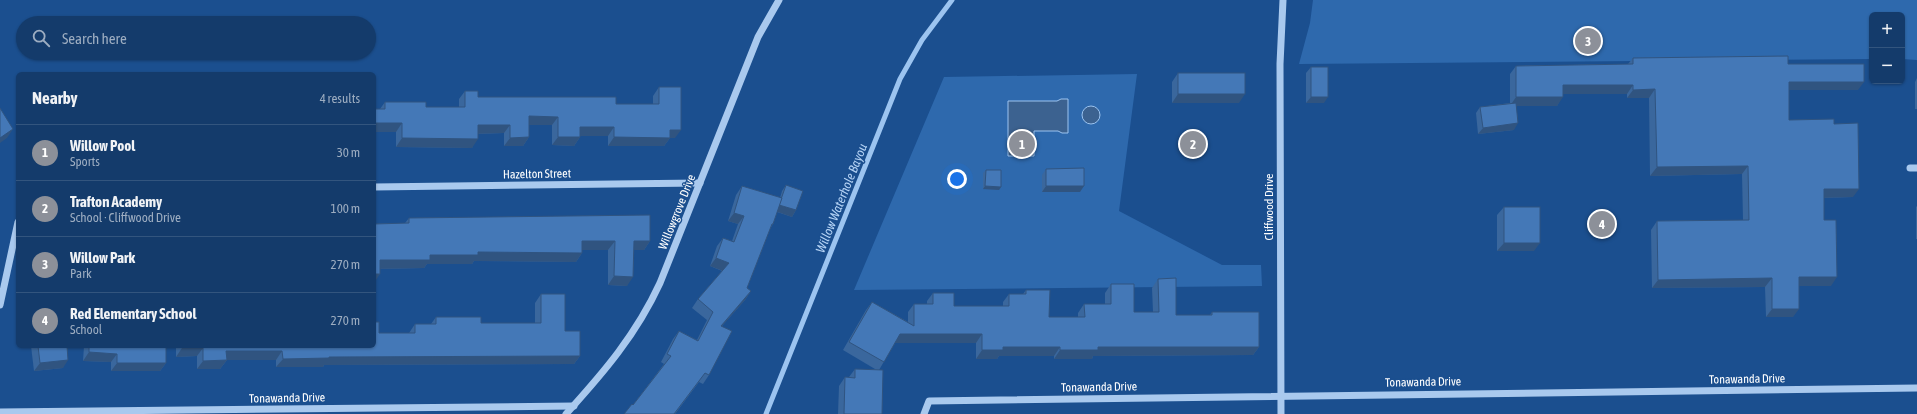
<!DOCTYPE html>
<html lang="en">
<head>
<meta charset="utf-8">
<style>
  body { margin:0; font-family:"Asap Condensed",sans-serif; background:#214673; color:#f1f3f6 }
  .controls { position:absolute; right:12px; top:12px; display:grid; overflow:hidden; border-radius:6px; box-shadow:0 1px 3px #0004 }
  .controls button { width:36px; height:36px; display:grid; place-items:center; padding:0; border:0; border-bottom:1px solid #33557e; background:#143b6b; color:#f1f3f6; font:20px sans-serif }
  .you { position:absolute; left:957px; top:179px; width:14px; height:14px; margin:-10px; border:3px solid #fff; border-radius:50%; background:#1a73e8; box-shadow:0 0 0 6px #1a73e833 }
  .badge { display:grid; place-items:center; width:26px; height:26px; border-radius:50%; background:#8c9099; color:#fff; font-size:13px; font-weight:700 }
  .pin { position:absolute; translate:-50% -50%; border:2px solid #fff; box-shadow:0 1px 4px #0006 }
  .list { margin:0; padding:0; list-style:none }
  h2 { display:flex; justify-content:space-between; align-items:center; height:52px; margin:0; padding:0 16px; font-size:17px }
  h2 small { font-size:13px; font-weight:400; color:#9dadc1 }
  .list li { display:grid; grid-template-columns:26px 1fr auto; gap:12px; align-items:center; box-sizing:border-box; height:56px; padding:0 16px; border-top:1px solid #33557e }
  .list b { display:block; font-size:15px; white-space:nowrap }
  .list p { margin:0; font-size:13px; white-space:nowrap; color:#9dadc1 }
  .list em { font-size:13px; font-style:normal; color:#9dadc1 }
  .icon { flex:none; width:22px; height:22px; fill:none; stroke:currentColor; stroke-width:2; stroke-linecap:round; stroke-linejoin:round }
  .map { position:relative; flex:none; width:1917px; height:414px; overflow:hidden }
  .search { position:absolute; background:#143b6b; box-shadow:0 1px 3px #0004; left:16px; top:16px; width:360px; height:44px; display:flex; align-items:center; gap:10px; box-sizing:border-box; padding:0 14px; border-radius:22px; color:#9dadc1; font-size:15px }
  .panel { position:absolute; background:#143b6b; box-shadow:0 1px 3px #0004; left:16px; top:72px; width:360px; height:276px; border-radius:6px }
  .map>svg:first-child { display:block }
</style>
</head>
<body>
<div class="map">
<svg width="1917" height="414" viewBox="0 0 1917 414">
  <rect width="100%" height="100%" fill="#1b4f8f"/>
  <g fill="#2e69ad">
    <polygon points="1313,0 1917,0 1917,60 1902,59 1902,15 1872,15 1872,59 1299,64 1310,23"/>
    <polygon points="1137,74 1119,211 1222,265 1261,265 1262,286 854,290 944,77"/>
  </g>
  <g fill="#3c6290" stroke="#9cc4f0">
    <polygon points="1061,99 1068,99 1068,133 1062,133 1058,131 1034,131 1034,156 1008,156 1008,101 1057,101"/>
    <circle cx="1091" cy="115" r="9"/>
  </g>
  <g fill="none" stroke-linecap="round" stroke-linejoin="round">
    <polyline stroke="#9cc4f0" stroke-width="5" points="766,414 900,79 922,40 952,0"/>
    <g stroke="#a9c9ee" stroke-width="7">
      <polyline points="1910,168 1917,168"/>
      <polyline points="374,187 700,183"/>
      <polyline points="0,305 18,222"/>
      <polyline points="0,412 574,406"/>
      <path d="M566,414C604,372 636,335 660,283L758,37L779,0"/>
      <polyline points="924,414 929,401 1917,388"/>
      <polyline points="1281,414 1280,64 1283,0"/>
    </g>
  </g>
  <g fill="#3a679d">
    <polygon points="1633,58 1788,64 1858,90 1789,90 1789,120 1834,124 1853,197 1824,198 1824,220 1831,286 1799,286 1793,317 1766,317 1765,287 1652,288 1651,230 1657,221 1743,220 1742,174 1650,176 1649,98 1627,98 1627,94 1563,94 1557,106 1516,106 1514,130 1478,134 1476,113 1480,107 1510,103 1510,74 1516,66 1628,64"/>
    <polygon points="1311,67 1324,103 1306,103 1306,73"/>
    <polygon points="1178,73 1239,103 1172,103 1172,82"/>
    <polygon points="1917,78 1917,109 1915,109 1915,82"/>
    <polygon points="659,87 675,138 670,138 664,146 608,146 608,136 580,136 580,137 574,146 552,145 552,125 529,125 529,137 523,146 504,146 504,133 478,134 472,148 396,147 396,132 374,132 380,109 385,102 426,107 459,107 459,99 465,91 478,97 616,104 653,104 653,96"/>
    <polygon points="1046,169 1080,192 1042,192 1042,175"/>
    <polygon points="986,170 1001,187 999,190 983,189 983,173"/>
    <polygon points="786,185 796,210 792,217 777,212 773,224 770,229 747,288 751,291 745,300 722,326 709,375 703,384 699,382 675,414 624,414 633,405 664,364 661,362 673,339 679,331 697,340 707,320 692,308 698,299 722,271 710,266 717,246 723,238 732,241 738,224 728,221 736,195 742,186 780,198 782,191"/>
    <polygon points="1917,206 1917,239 1916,239 1916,207"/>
    <polygon points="1504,207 1534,251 1497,251 1497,215"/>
    <polygon points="409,218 650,241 644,250 634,250 627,286 608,285 608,250 582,250 582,253 576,262 474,261 472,264 427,264 424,268 380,269 374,283 374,224 405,223"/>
    <polygon points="1158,279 1176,315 1210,315 1212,312 1259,347 1253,355 1093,356 1092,359 1054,359 1054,356 999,356 997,359 976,359 976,343 895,343 879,370 882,414 838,414 839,386 845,377 849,377 855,369 875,369 843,350 866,310 872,302 908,322 908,312 914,304 927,304 927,301 933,293 954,306 1003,306 1003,302 1009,294 1023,294 1026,290 1049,317 1078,317 1078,313 1084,304 1105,304 1105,293 1111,284 1134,312 1153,312 1152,288"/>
    <polygon points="541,294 580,356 574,364 324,365 323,367 276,367 276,360 227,360 220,369 197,369 197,356 176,357 176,346 374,346 379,333 409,333 415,324 431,324 436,317 481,323 535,323 535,303"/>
    <polygon points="31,346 67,346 63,368 34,371"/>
    <polygon points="84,346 166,346 166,363 160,371 111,371 111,362 83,361"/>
  </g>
  <g fill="#305480">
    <polygon points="1789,82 1864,82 1858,90 1782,90"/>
    <polygon points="1563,85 1633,85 1627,94 1557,94"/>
    <polygon points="1655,89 1649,98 1627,98 1633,90"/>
    <polygon points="1178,94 1245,94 1239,103 1172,103"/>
    <polygon points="1311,97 1328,97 1324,103 1306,103"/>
    <polygon points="1516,97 1563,97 1557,106 1510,106"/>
    <polygon points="529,116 558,117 552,125 523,125"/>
    <polygon points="374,123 402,123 396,132 374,132"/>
    <polygon points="1518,123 1514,130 1478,134 1483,128"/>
    <polygon points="478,125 510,125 504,133 472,134"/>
    <polygon points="580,127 614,127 608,136 574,136"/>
    <polygon points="13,129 7,138 0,143 0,138"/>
    <polygon points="670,130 681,130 675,138 670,138 664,146 608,146 614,137"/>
    <polygon points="529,137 523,146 504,146 510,138"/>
    <polygon points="558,137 580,137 574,146 552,145"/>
    <polygon points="402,138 478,139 472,148 396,147"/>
    <polygon points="1748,166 1742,174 1650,176 1657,167"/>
    <polygon points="985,186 1001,187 999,190 983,189"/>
    <polygon points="1046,186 1084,186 1080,192 1042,192"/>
    <polygon points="1824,189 1859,189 1853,197 1818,198"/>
    <polygon points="779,205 796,210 792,217 775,211"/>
    <polygon points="734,213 744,216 738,224 728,221"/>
    <polygon points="582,241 615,241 608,250 576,250"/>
    <polygon points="634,241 650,241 644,250 628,250"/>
    <polygon points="1504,243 1540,243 1534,251 1497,251"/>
    <polygon points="478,252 582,253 576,262 474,261 472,264 427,264 424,268 374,269 380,260 430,255"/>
    <polygon points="716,258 729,263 723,271 710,266"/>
    <polygon points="374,274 380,274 374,283"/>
    <polygon points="614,276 633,277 627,286 608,285"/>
    <polygon points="1799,277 1837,277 1831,286 1793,286"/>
    <polygon points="1772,278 1765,287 1652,288 1658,280"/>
    <polygon points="751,291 745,300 715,334 721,326"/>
    <polygon points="1772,309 1799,309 1793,317 1766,317"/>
    <polygon points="900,334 982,334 976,343 894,343"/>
    <polygon points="1003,347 1060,347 1054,356 999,356 997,359 976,359 982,350"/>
    <polygon points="1098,347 1259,347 1253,355 1093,356 1092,359 1054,359 1060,350"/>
    <polygon points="182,348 203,348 197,356 176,357"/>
    <polygon points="226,351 282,351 276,360 220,360"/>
    <polygon points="89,352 117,354 111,362 83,361"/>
    <polygon points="580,356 574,364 324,365 323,367 276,367 283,359 329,357"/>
    <polygon points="68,360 63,368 34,371 40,363"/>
    <polygon points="227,360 220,369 197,369 203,361"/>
    <polygon points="117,363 166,363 160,371 111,371"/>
  </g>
  <g fill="#4478b7" stroke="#305480">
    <polygon points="1788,56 1788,64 1864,64 1864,82 1789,82 1789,120 1834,119 1834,124 1858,123 1859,189 1824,189 1824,220 1836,220 1837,277 1799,277 1799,309 1772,309 1772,278 1658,280 1657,221 1749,220 1748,166 1657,167 1655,89 1633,90 1633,85 1563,85 1563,97 1516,97 1516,66 1633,64 1633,58"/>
    <rect x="1311" y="67" width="17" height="30"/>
    <rect x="1178" y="73" width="67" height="21"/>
    <polygon points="659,87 681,87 681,130 670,130 670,138 614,137 614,127 580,127 580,137 558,137 558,117 529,116 529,137 510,138 510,125 478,125 478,139 402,138 402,123 374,123 374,109 385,109 385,102 426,102 426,107 465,107 465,91 478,91 478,97 616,97 616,104 659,104"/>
    <polygon points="1516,103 1518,123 1483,128 1480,107"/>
    <polygon points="0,108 13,129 0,138"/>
    <polygon points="1084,168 1084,186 1046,186 1046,169"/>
    <polygon points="986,170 1001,170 1001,187 985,186"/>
    <polygon points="786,185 803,191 796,210 779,205"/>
    <polygon points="742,186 782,198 773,224 772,224 747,288 751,291 721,326 732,331 709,375 705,373 674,414 624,414 632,404 633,405 671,356 667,354 679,331 698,341 713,312 698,299 729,263 716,258 723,238 734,242 744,216 734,213"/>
    <rect x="1504" y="207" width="36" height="36"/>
    <polygon points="650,215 650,241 634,241 633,277 614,276 615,241 582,241 582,253 478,252 478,255 430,255 430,260 380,260 380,274 374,274 374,224 409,223 409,218"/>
    <polygon points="1176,278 1176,315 1212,315 1212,312 1259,312 1259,347 1098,347 1098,350 1060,350 1060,347 1003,347 1003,350 982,350 982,334 900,334 884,362 849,342 872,302 914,326 914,304 933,304 933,293 954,293 954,306 1009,306 1009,294 1026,294 1026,290 1050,290 1049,317 1085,317 1084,304 1111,304 1111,284 1134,284 1134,312 1159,312 1158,279"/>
    <polygon points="541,294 565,294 565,331 580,331 580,356 329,357 329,358 283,359 282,351 226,351 227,360 203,361 203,348 182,348 182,346 374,346 374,322 379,322 379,333 415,333 415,324 436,324 436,317 481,317 481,323 541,323"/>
    <polygon points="38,346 67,346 68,360 40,363"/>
    <polygon points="89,346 166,346 166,363 117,363 117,354 89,352"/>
    <polygon points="855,369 883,370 882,414 844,414 845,377 855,378"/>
  </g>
  <g text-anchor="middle" stroke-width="3" stroke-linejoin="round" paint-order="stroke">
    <g font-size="12" fill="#fff" stroke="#1b4f8f">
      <text transform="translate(537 174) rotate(-1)" y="4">Hazelton Street</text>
      <text transform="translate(1269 207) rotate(-90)" y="4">Cliffwood Drive</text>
      <text transform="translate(677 212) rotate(-68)" y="4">Willowgrove Drive</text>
      <text transform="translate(1747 379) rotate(-1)" y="4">Tonawanda Drive</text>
      <text transform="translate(1423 382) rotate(-1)" y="4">Tonawanda Drive</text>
      <text transform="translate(1099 387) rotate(-1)" y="4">Tonawanda Drive</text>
      <text transform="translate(287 398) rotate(-1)" y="4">Tonawanda Drive</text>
    </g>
    <g font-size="13" font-style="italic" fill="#b5d3f5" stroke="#1b4f8f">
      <text transform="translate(841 198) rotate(-68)" y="5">Willow Waterhole Bayou</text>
    </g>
  </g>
</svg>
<div class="controls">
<button>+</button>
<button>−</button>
</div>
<div class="you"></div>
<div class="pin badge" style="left:1022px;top:144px">1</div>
<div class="pin badge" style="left:1193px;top:144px">2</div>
<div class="pin badge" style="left:1588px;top:41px">3</div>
<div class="pin badge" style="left:1602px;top:224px">4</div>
<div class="search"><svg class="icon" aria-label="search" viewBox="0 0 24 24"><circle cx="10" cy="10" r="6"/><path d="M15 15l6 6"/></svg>Search here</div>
<section class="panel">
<h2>Nearby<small>4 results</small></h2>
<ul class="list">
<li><span class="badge">1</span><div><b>Willow Pool</b><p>Sports</p></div><em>30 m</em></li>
<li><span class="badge">2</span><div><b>Trafton Academy</b><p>School · Cliffwood Drive</p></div><em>100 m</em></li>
<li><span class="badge">3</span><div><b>Willow Park</b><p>Park</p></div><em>270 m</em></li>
<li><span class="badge">4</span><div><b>Red Elementary School</b><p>School</p></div><em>270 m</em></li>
</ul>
</section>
</div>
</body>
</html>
